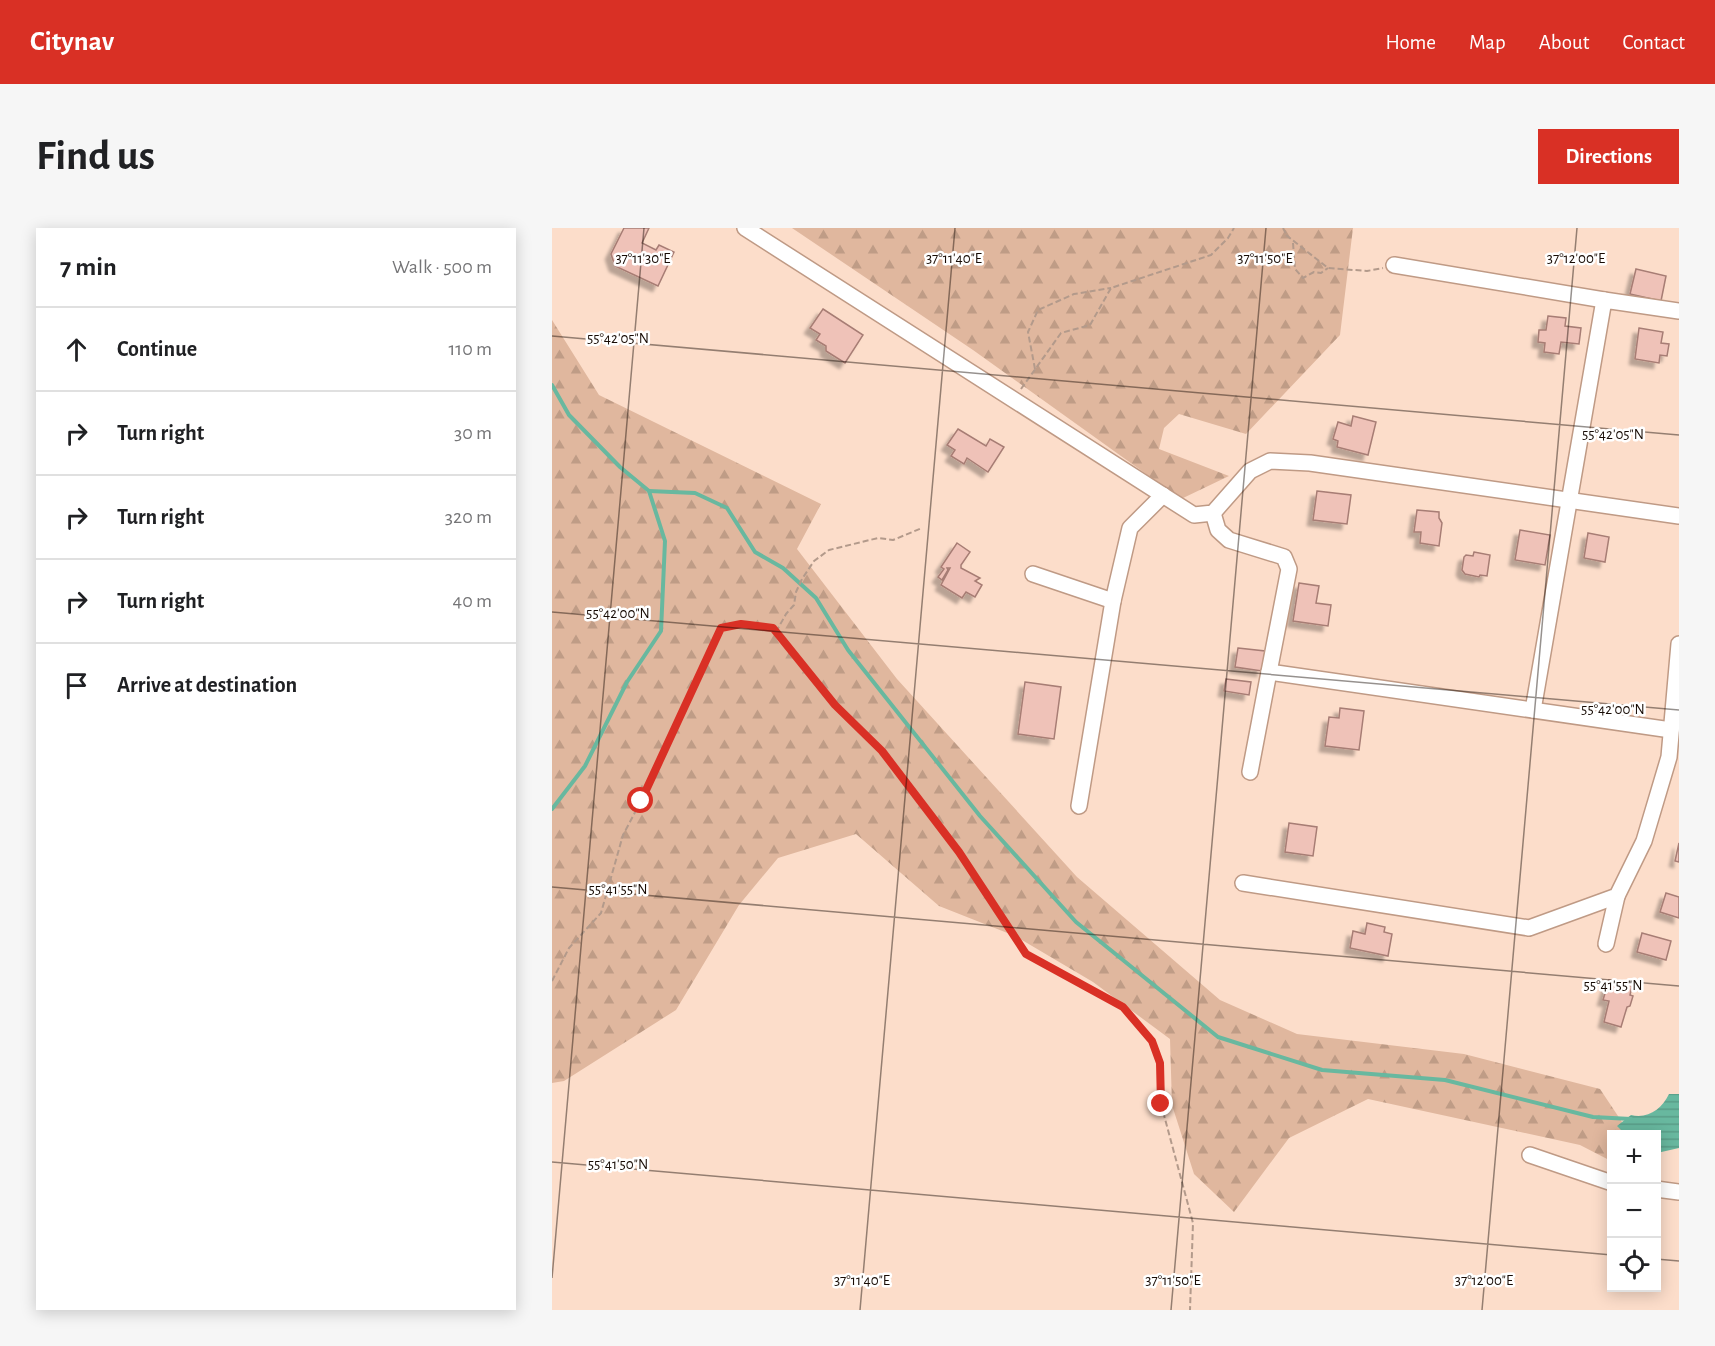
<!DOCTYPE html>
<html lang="en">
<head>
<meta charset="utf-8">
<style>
  body { margin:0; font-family:"Alegreya Sans",sans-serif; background:#f6f6f6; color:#202124 }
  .controls { position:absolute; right:18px; bottom:18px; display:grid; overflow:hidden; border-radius:0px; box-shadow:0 3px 15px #0003 }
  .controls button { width:54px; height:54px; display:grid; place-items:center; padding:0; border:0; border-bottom:2px solid #e0e0e0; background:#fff; color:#202124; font:30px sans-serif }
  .stop { position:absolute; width:18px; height:18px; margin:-14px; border:4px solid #d93025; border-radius:50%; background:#fff }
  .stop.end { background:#d93025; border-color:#fff; box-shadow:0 2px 6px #0008 }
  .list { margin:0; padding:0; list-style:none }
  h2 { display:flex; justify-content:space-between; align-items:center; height:78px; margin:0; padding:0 24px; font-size:26px }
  h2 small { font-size:20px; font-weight:400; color:#757577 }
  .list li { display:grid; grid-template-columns:39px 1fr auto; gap:18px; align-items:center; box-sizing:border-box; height:84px; padding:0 24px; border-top:2px solid #e0e0e0 }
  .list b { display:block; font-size:22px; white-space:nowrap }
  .list em { font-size:20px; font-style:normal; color:#757577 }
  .icon { flex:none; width:33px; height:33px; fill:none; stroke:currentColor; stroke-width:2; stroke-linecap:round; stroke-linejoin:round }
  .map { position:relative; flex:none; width:1127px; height:1082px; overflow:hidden; border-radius:0px }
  header { display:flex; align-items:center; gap:36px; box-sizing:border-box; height:84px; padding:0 30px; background:#d93025; color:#fff }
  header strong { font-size:28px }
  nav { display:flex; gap:33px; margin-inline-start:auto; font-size:21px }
  .intro { display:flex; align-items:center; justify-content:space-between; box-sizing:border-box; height:144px; padding:0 36px }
  h1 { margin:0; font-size:42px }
  .button { padding:15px 27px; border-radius:0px; background:#d93025; color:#fff; font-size:21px; font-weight:700 }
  main { display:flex; gap:36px; padding:0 36px }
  aside { flex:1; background:#fff; border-radius:0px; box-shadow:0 3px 15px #0003 }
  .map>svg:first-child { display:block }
</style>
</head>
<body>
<header>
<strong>Citynav</strong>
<nav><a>Home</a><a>Map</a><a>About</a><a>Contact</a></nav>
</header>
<div class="intro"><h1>Find us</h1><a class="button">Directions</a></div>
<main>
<aside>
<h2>7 min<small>Walk · 500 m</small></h2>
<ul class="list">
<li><svg class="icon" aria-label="ahead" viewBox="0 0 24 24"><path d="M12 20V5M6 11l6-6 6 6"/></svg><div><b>Continue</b></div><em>110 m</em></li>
<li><svg class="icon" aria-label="right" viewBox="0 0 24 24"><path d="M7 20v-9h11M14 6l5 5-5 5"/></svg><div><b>Turn right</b></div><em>30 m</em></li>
<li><svg class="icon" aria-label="right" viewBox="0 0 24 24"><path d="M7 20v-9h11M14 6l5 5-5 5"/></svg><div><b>Turn right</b></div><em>320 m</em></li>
<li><svg class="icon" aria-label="right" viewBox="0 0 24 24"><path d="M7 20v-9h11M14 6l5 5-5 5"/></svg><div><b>Turn right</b></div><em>40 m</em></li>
<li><svg class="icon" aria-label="arrive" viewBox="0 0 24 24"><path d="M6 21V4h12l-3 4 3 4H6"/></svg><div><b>Arrive at destination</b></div></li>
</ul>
</aside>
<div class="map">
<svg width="1127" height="1082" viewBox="0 0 1127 1082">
  <defs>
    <pattern id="forest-firs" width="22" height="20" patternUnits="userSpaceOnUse" patternTransform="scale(1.5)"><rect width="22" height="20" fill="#e0b79e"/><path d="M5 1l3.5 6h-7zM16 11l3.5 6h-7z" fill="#bf9c86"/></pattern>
    <pattern id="water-rules" width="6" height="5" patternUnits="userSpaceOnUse" patternTransform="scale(1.5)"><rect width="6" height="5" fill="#68b89f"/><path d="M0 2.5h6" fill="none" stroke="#599d87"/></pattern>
    <filter id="shadow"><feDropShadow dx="-5.5" dy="5.5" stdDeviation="1.5" flood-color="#0004"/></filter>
  </defs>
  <rect width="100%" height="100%" fill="#fcddca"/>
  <g fill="url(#forest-firs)">
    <polygon points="240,0 801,0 788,107 694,206 627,186 612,200 607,221 677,248 629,271 421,122"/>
    <polygon points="0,92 47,167 269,276 245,321 345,451 525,649 668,772 745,806 912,826 1048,861 1078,906 1060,906 1059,933 1028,917 816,871 737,910 682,984 642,946 620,877 618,811 541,754 463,708 387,678 304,606 226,630 187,677 124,782 12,853 0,855"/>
  </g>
  <path fill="url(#water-rules)" d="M1117,866H1127V920L1105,925L1104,906H1073L1065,898L1079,887C1096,891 1110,881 1117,866Z"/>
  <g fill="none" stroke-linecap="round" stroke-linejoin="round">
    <g stroke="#68b89f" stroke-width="4">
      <polyline points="0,157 17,187 68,239 97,263 113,313 109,403 75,454 33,538 0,581"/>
      <polyline points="97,263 143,265 175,280 203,324 231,340 264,370 296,422 428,588 524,694 666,809 770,842 893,852 1041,889 1079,891"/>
    </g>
  </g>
  <g fill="#efc2b8" stroke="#a77d74" stroke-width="1.5" filter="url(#shadow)">
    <polygon points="72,0 97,0 90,15 104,22 107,17 122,24 106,58 63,38 59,26"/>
    <polygon points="1084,41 1114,48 1109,73 1078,66"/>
    <polygon points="271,81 311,107 293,135 274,123 274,118 264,112 268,106 258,100"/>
    <polygon points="996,88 1014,90 1013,98 1029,100 1027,116 1009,114 1007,126 992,124 993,115 986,114 987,102 994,102"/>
    <polygon points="1087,100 1111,104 1109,115 1117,116 1115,128 1108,127 1107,135 1083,131"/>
    <polygon points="801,188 824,194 816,227 785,219 786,213 781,211 786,194 799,198"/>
    <polygon points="406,201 434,218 438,211 452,219 436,244 415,230 412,236 399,228 403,222 395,217"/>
    <polygon points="765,263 799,267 795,296 761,292"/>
    <polygon points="865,282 887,284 887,290 890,295 887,318 868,315 869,304 862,304"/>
    <polygon points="968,302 998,307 993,337 963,332"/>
    <polygon points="1036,305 1057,309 1053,334 1032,330"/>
    <polygon points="405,315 418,324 409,337 409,340 428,350 423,353 430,357 423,369 414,364 410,370 389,357 398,340 395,340 396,342 390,352 386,349 392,341 389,339"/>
    <polygon points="922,324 938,327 935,348 928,347 927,349 913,346 910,342 912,329 914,327 921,328"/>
    <polygon points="747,355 767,358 764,375 779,377 776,398 741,393"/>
    <polygon points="686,420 713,423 710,443 683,439"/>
    <polygon points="674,451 699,454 697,467 672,463"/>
    <polygon points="473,454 509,459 502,511 466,506"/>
    <polygon points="788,480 812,483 807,522 773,518 777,489 787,490"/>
    <polygon points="737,595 765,599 761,628 733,624"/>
    <polygon points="1127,615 1127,634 1123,633"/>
    <polygon points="1114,665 1127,669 1127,690 1108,684"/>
    <polygon points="815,695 833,699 832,704 840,706 836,728 798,720 801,703 813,706"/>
    <polygon points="1090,705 1119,713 1114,732 1085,724"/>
    <polygon points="1057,752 1080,758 1078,767 1081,768 1078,778 1075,779 1069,799 1052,794 1057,773 1051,772"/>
  </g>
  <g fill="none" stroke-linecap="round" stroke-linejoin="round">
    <defs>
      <g id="minor">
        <polyline points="193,0 642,287 661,285 698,243 718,233 758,235 1127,288"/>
        <polyline points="842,37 1052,72"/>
        <polyline points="661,285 666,302 677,312 732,329 737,341 717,444 1119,502"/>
        <polyline points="481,346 561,373"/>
        <polyline points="981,482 1052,72 1127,83"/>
        <polyline points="698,544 717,444"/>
        <polyline points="527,578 561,373 578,300 611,267"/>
        <polyline points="691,655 977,700 1065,668 1092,613 1117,529 1127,416"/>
        <polyline points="1054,716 1065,668"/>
        <polyline points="978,927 1060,955"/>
        <polyline points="1104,961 1127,964"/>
      </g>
    </defs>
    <use href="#minor" stroke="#bf9a85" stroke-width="18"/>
    <g stroke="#b39a8b" stroke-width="2" stroke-dasharray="6 3" stroke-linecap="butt">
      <polyline points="731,0 734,6"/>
      <polyline points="734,7 776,40 815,43 831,40"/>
      <polyline points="741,15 743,41 751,50 762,44 769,45 776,40"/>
      <polyline points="483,141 476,104 486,82 522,66 559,60"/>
      <polyline points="469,161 509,105 538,97 559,60 659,27 676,10 682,0"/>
      <polyline points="224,404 234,386 242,377 244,364 250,351 262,333 277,322 326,310 341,312 370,300"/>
      <polyline points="0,753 17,720 49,685 71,607 89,573 169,400 189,396 221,400 283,477 330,523 407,624 474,726 571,779 600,813 608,835 609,876 641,995 638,1082"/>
    </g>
    <use href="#minor" stroke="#fff" stroke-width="15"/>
  </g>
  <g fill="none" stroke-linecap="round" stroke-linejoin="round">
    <polyline stroke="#d93025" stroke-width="8" points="89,573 169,400 189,396 221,400 283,477 330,523 407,624 474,726 571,779 600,813 608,835 609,876"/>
  </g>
  <path fill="none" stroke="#170b04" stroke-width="1.5" stroke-opacity="0.45" d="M0,108L1127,207M0,384L1127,482M0,659L1127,758M0,934L1060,1027M1104,1031L1127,1033M0,1050L92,0M308,1082L403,0M619,1082L714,0M930,1082L1025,0"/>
  <g font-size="15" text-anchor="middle" fill="#170b04" stroke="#fff" stroke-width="5" stroke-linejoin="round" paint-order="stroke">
    <text x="91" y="35">37°11'30"E</text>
    <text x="402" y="35">37°11'40"E</text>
    <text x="713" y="35">37°11'50"E</text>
    <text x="1024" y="35">37°12'00"E</text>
    <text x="66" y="115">55°42'05"N</text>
    <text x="1061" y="211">55°42'05"N</text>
    <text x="66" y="390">55°42'00"N</text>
    <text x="1061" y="486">55°42'00"N</text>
    <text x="66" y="666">55°41'55"N</text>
    <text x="1061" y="762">55°41'55"N</text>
    <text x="66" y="941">55°41'50"N</text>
    <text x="310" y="1057">37°11'40"E</text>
    <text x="621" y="1057">37°11'50"E</text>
    <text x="932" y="1057">37°12'00"E</text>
  </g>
</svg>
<div class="controls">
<button>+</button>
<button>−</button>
<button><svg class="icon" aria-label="locate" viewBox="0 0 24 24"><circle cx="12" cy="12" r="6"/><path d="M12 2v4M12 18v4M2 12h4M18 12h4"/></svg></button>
</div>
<div class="stop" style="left:89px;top:573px"></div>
<div class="stop end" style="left:609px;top:876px"></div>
</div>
</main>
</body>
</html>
